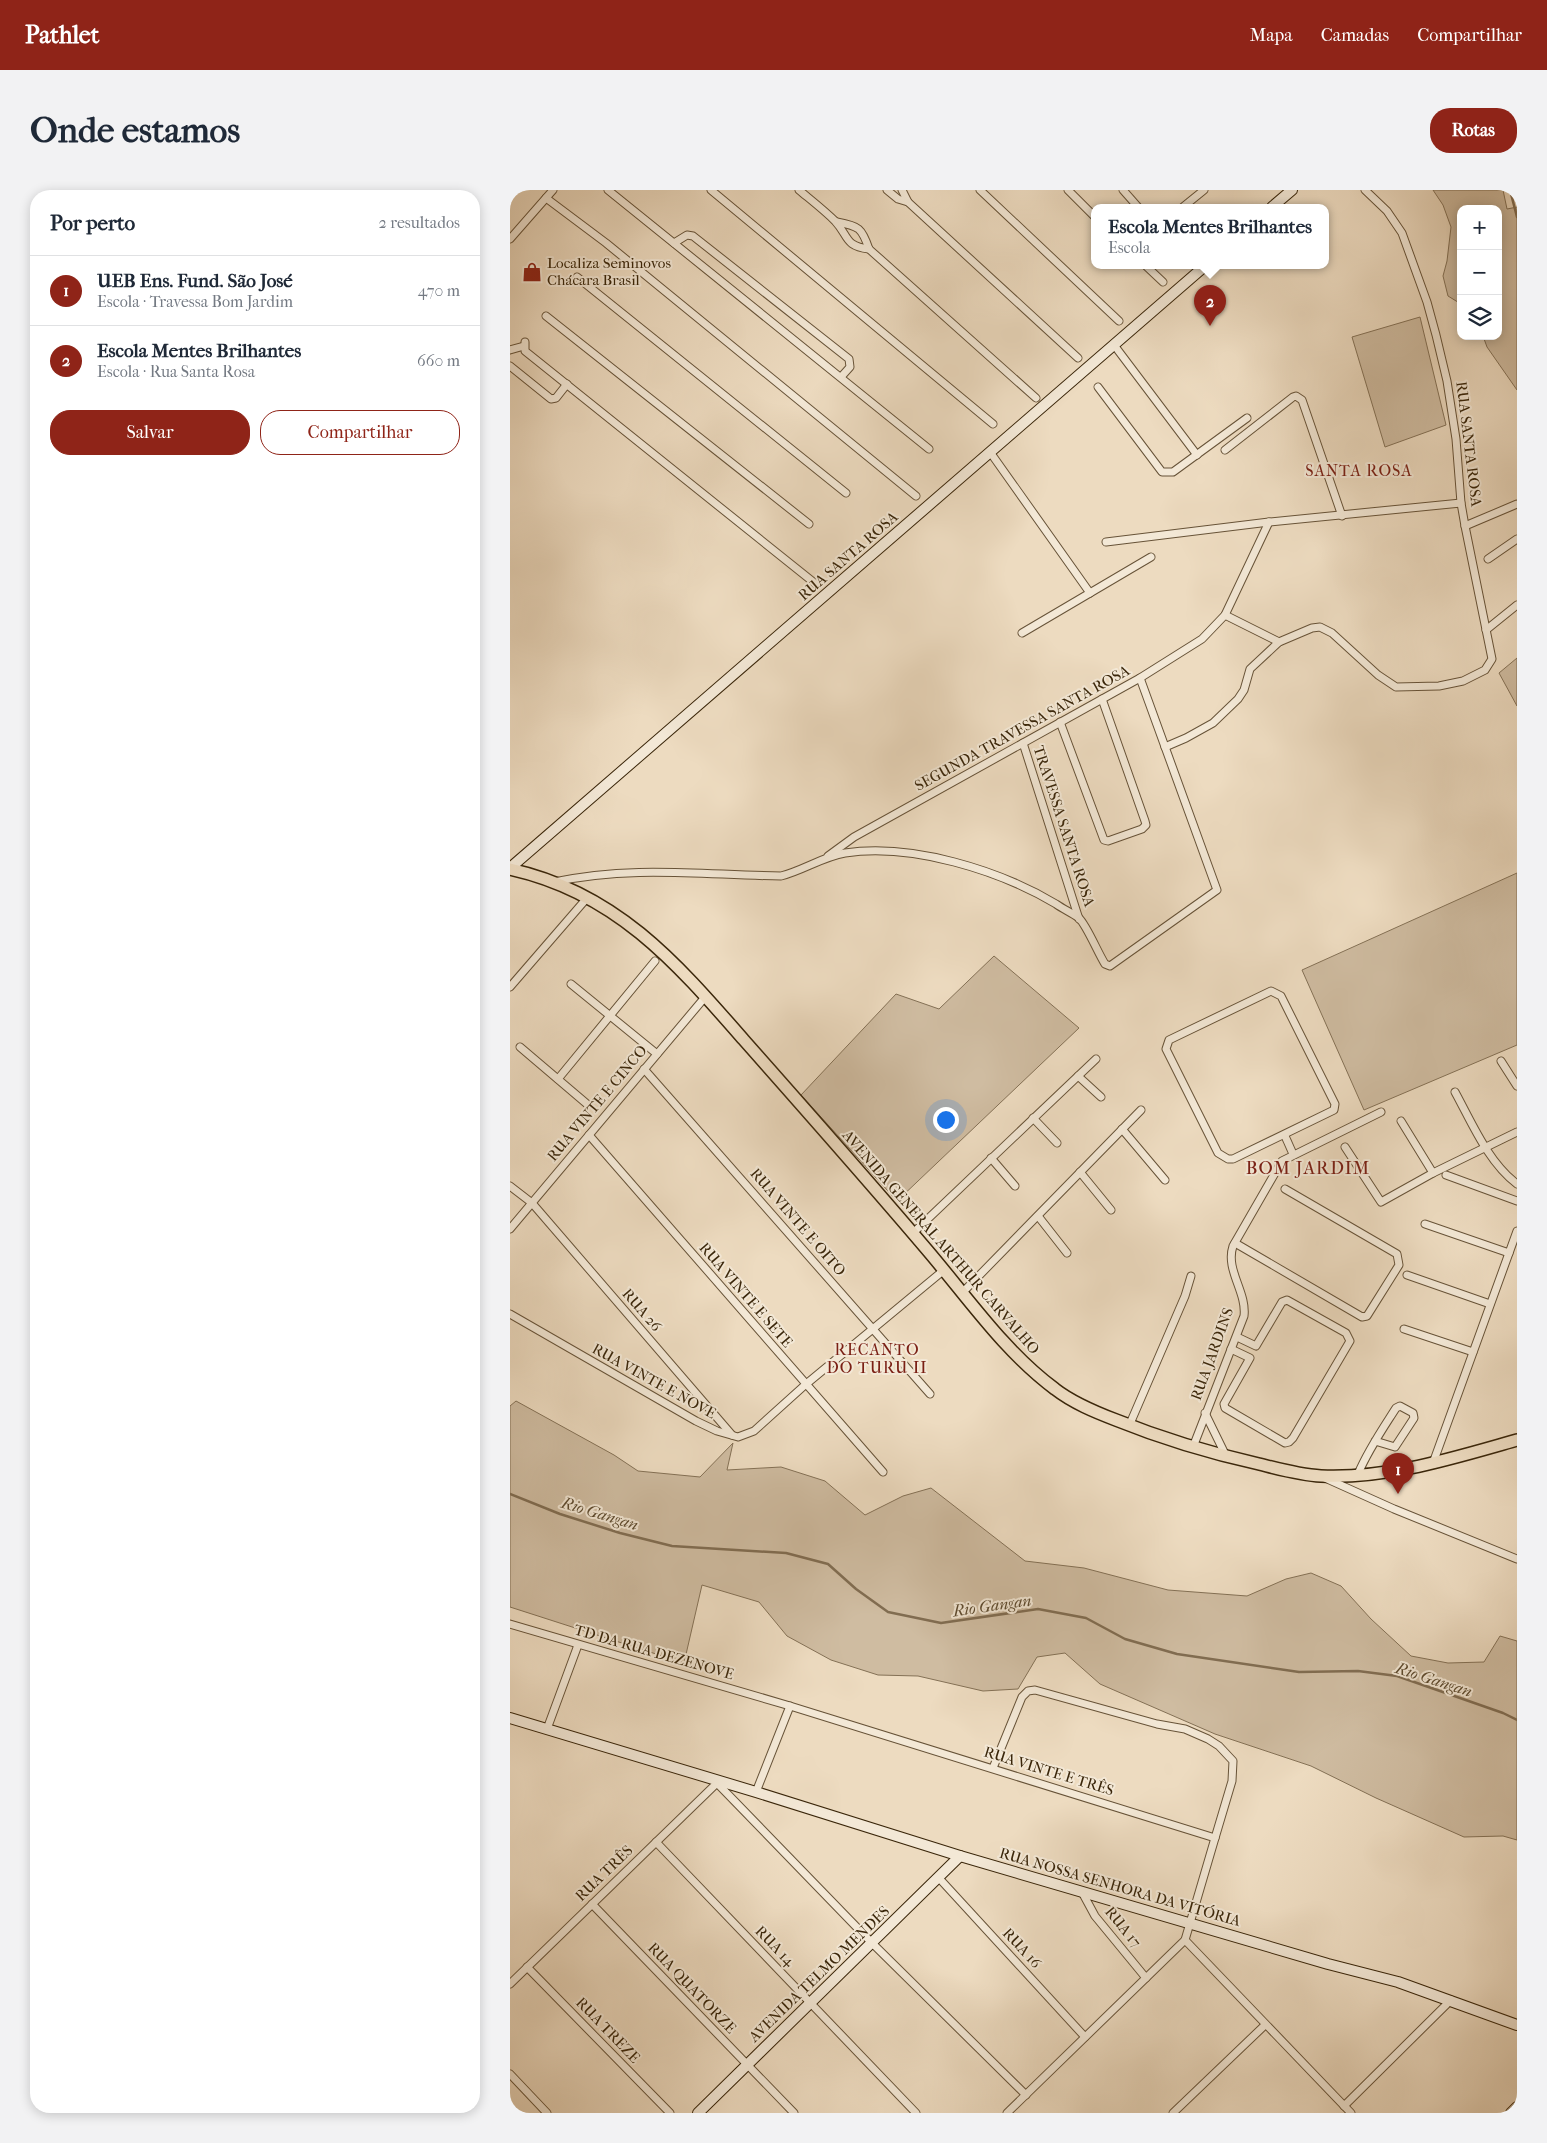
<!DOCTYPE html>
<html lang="pt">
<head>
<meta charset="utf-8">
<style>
  body { margin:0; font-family:"IM FELL French Canon",serif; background:#f2f2f3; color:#1f2937 }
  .controls { position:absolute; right:15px; top:15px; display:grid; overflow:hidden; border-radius:10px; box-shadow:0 2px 12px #0003 }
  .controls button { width:45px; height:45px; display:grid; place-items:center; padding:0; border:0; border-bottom:1px solid #e0e1e3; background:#fff; color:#1f2937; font:25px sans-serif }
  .you { position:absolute; left:435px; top:929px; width:18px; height:18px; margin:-12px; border:4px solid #fff; border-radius:50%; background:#1a73e8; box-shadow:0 0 0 8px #1a73e833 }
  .badge { display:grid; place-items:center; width:32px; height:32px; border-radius:50%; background:#8f2418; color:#fff; font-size:16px; font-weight:700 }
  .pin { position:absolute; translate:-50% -41px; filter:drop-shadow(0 1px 2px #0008) }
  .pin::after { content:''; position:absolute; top:26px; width:18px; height:15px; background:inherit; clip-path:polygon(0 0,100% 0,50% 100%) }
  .popup { position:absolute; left:581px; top:14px; width:238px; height:65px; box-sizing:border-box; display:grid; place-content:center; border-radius:10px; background:#fff; filter:drop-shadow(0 1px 4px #0005); font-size:16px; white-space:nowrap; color:#747a83 }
  .popup b { font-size:19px; color:#1f2937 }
  .popup::after { content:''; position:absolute; left:50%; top:100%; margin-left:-10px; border:10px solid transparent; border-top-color:#fff }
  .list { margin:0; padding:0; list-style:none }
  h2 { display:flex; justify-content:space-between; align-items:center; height:65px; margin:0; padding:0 20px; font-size:21px }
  h2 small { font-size:16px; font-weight:400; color:#747a83 }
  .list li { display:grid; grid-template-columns:32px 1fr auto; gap:15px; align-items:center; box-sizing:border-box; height:70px; padding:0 20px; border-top:1px solid #e0e1e3 }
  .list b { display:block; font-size:19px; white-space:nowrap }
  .list p { margin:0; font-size:16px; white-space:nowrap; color:#747a83 }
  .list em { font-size:16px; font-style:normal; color:#747a83 }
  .actions { display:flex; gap:10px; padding:15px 20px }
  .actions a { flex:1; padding:11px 0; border:1px solid #8f2418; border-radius:20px; text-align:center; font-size:18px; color:#8f2418 }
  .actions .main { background:#8f2418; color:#fff }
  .icon { flex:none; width:28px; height:28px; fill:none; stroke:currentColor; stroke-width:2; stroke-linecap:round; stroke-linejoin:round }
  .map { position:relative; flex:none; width:1007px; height:1923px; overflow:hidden; border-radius:20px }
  header { display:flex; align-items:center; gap:30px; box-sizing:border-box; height:70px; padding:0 25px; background:#8f2418; color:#fff }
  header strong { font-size:24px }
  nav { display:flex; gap:28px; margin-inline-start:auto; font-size:18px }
  .intro { display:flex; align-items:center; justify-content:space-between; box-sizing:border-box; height:120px; padding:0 30px }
  h1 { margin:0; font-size:35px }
  .button { padding:12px 22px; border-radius:20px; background:#8f2418; color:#fff; font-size:18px; font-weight:700 }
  main { display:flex; gap:30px; padding:0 30px }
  aside { flex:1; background:#fff; border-radius:20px; box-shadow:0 2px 12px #0003 }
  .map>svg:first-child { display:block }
</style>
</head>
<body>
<header>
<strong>Pathlet</strong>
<nav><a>Mapa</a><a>Camadas</a><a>Compartilhar</a></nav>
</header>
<div class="intro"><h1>Onde estamos</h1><a class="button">Rotas</a></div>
<main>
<aside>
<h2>Por perto<small>2 resultados</small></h2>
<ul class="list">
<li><span class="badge">1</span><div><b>UEB Ens. Fund. São José</b><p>Escola · Travessa Bom Jardim</p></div><em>470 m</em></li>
<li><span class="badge">2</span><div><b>Escola Mentes Brilhantes</b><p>Escola · Rua Santa Rosa</p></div><em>660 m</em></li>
</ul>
<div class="actions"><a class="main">Salvar</a><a>Compartilhar</a></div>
</aside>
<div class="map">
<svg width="1007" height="1923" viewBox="0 0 1007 1923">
  <rect width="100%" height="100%" fill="#eddbc0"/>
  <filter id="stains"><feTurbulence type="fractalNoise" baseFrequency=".004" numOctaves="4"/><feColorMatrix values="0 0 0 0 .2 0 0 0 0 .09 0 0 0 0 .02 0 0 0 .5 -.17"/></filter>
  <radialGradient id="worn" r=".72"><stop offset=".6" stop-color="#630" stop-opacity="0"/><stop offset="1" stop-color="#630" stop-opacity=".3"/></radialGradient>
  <g fill="#cfbca1" stroke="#847156">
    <polygon points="923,0 993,0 997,19 1007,17 1007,200 977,157 973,146 988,146 988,19 951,19 951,114 938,106 933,86 937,71 941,37 933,15"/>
    <polygon points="910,127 936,235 875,257 842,147"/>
    <polygon points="1007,468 1007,516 989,483"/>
    <polygon points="1007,683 1007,855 854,920 792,780"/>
    <polygon points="484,766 569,838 387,1011 291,905 386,804 429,819"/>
    <polygon points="6,1211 104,1265 128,1281 190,1287 223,1253 217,1280 271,1277 315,1291 355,1325 393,1306 421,1298 515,1371 574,1378 658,1400 737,1406 776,1389 801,1383 831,1396 861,1429 901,1466 938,1473 974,1472 990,1446 1007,1451 1007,1650 993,1646 954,1647 866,1608 801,1576 705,1544 590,1494 555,1463 527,1467 508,1499 473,1501 408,1486 368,1485 321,1470 277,1446 249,1412 192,1395 174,1473 0,1417 0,1216"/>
  </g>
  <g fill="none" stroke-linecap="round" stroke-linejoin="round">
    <g stroke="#816d52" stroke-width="2.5">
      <polyline points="1000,0 1007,27"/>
      <polyline points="0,1304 50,1324 110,1343 162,1356 276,1363 318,1374 346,1399 378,1422 431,1433 528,1419 576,1428 615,1449 667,1464 789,1482 848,1481 887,1486 993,1523 1007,1530"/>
    </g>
    <defs>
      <g id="street">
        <polyline points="98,0 419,259"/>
        <polyline points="201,0 483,234"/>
        <path d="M289,0C301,10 314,20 325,31C339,46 334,56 359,59"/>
        <polyline points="377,0 388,9 398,12 568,168"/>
        <polyline points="392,0 398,12"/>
        <polyline points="470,0 609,131"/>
        <polyline points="558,0 585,27"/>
        <polyline points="613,0 628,17"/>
        <polyline points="36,8 96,53 406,306"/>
        <polyline points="673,17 694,0"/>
        <path d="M327,32C349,36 352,38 359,59L526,208"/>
        <polyline points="0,49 43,0"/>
        <polyline points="164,53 177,45 183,46 339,169 340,177 331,187"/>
        <polyline points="635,75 653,92"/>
        <polyline points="67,87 336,303"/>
        <polyline points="36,126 299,334"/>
        <polyline points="15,152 15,161 307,395"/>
        <polyline points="604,155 687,265"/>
        <polyline points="0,160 14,156"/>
        <polyline points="0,176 41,209 46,208 57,194"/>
        <polyline points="588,197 652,282 663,282 737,228"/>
        <polyline points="715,260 783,207 786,206 792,210 832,326"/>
        <polyline points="480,262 580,403"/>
        <polyline points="955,336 1007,314"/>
        <polyline points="596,352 759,332 951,313"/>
        <polyline points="978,369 1007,349"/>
        <polyline points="715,425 769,452"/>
        <polyline points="976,440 1007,415"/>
        <polyline points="512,443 641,367"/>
        <polyline points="550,532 594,650 598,651 632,639 636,635 635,631 592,509"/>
        <polyline points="513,553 569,729"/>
        <polyline points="655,557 676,548 703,533 728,509 734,500 740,479 769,452 802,438 810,437 822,443 868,485 886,497 929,496 953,491 975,480 982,469 955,336 951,313 946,249 937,191 926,145 917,112 892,43 877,21 855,0"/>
        <polyline points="318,666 344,647 630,488 692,449 715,425 759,332"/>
        <path d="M44,692C122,675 193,685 271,686C294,680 312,667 335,663C402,653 489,680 546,714C553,719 562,723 569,728C577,736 588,763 595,774L600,776L707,700L630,488"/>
        <polyline points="61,794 147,864"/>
        <polyline points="0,797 77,708"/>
        <polygon points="761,801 771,806 825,914 824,920 723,969 718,969 708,963 656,859 659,850"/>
        <polyline points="10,857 77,914"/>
        <polyline points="991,871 1007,896"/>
        <polyline points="134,879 420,1204"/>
        <polyline points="568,886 591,907"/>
        <polyline points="48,889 145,771"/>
        <path d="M945,902C962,933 978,972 1007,994"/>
        <polyline points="523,928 547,953"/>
        <polyline points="891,931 923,983"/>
        <polyline points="612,939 655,990"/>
        <polyline points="79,945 373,1282"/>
        <polyline points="775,946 783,964"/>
        <polyline points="835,957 871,1012 923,983 1007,942"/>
        <polyline points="481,968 505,996"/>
        <polyline points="570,982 601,1020"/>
        <polyline points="936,985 1007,1011"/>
        <polyline points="0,996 22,1013 222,1245"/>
        <polyline points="528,1026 557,1063"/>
        <polyline points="915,1034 999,1063"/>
        <polyline points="0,1039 196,806"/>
        <polyline points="403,1043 586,869"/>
        <polyline points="725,1053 852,1127 857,1126 889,1075 887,1064 775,999"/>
        <polyline points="897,1085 980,1114"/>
        <polyline points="453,1102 631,920"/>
        <polyline points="0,1124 186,1231 207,1241 228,1247 244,1241 295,1195 434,1080"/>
        <polyline points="894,1139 963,1162"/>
        <polyline points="721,1159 740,1168 714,1214 715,1218 775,1253 779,1252 783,1248 840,1151 836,1143 777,1110 772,1112 746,1156 727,1147"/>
        <polyline points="695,1223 716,1266"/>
        <polyline points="619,1236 675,1106 681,1086"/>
        <path d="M683,1257L734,1126C737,1102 715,1080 723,1056L772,971L871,922"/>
        <polyline points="923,1273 1007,1041"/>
        <path d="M848,1284C858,1260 872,1240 886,1218L890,1216L903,1223L904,1228L885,1257L865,1251"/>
        <polyline points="815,1288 884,1319 1007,1369"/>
        <polyline points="0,1434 280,1516 705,1648 675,1750 497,1923"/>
        <polyline points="37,1539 68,1455"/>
        <polyline points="483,1578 512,1507 518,1501 525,1500 647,1534 675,1539 698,1549 709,1556 723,1571 722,1591 705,1648"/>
        <polyline points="205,1591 362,1753 516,1905"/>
        <polyline points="246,1602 280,1516"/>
        <polyline points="146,1652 406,1923"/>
        <polyline points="428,1687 575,1847"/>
        <polyline points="572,1702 585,1726 636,1788"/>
        <polyline points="82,1714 284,1923"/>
        <polyline points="675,1750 841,1923"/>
        <polyline points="17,1777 160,1923"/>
        <polyline points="0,1794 207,1593"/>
        <polyline points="0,1884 37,1923"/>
        <polyline points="834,1916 941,1810"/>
        <polyline points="663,1923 755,1835"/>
      </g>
      <g id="secondary">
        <polyline points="762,17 782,0"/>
        <polyline points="0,678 696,75"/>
        <polyline points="0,1528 246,1602 450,1666 818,1774 888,1792 1007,1835"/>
        <polyline points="188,1923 450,1666"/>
        <polyline points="1001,1923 1007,1917"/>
      </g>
      <path id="primary" d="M0,679C105,702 165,771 233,849C295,919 357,989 418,1061C458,1108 495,1162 545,1199C563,1213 585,1222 606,1230C653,1249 700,1263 749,1274C769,1279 790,1285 811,1286C878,1289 943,1268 1007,1250"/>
    </defs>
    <use href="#street" stroke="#675338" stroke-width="9"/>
    <use href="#secondary" stroke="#3a260a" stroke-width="12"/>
    <use href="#primary" stroke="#3a260a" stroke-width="14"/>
    <use href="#street" stroke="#f3e8d6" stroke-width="7"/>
    <use href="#secondary" stroke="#f3e8d6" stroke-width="10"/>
    <use href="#primary" stroke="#eddbc0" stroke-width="11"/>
  </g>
  <defs>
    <symbol id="shop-bare" viewBox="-9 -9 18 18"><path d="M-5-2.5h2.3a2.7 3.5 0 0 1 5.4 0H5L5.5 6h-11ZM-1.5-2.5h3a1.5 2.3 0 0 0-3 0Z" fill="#8f2418" stroke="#f3e8d6" stroke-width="2.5" paint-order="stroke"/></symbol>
  </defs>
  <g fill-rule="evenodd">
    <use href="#shop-bare" x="8" y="68" width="28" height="28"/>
  </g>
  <g text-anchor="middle" stroke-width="4" stroke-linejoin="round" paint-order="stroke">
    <g font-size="15" fill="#3a260a" stroke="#f3e8d6" text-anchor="start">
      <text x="37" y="78">Localiza Seminovos<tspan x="37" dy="17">Chácara Brasil</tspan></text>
    </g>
    <g font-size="15" fill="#3a260a" stroke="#f3e8d6">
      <text transform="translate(959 254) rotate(83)" y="5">RUA SANTA ROSA</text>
      <text transform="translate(338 366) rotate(-41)" y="5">RUA SANTA ROSA</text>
      <text transform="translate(512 538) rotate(-29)" y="5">SEGUNDA TRAVESSA SANTA ROSA</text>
      <text transform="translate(554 636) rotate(72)" y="5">TRAVESSA SANTA ROSA</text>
      <text transform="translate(87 913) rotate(-50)" y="5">RUA VINTE E CINCO</text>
      <text transform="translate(288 1032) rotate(49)" y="5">RUA VINTE E OITO</text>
      <text transform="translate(431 1052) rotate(49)" y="5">AVENIDA GENERAL ARTHUR CARVALHO</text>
      <text transform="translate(236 1105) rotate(49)" y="5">RUA VINTE E SETE</text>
      <text transform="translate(132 1120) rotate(49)" y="5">RUA 26</text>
      <text transform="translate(702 1164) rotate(-70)" y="5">RUA JARDINS</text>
      <text transform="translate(144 1191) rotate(29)" y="5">RUA VINTE E NOVE</text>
      <text transform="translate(144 1462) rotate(16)" y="5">TD DA RUA DEZENOVE</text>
      <text transform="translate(539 1581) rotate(17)" y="5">RUA VINTE E TRÊS</text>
      <text transform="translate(94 1683) rotate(-44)" y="5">RUA TRÊS</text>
      <text transform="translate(610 1697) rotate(16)" y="5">RUA NOSSA SENHORA DA VITÓRIA</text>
      <text transform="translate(613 1737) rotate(51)" y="5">RUA 17</text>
      <text transform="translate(265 1756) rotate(46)" y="5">RUA 14</text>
      <text transform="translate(512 1758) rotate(47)" y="5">RUA 16</text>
      <text transform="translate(309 1784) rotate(-44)" y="5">AVENIDA TELMO MENDES</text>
      <text transform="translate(182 1798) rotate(46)" y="5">RUA QUATORZE</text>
      <text transform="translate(98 1840) rotate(46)" y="5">RUA TREZE</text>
    </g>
    <g font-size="16" letter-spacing="1" fill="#7a1f14" stroke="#f3e8d6">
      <text x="849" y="286">SANTA ROSA</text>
      <text x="367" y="1165">RECANTO<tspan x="367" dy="18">DO TURU II</tspan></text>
    </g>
    <g font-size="16" font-style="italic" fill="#5d4a2e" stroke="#f3e8d6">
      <text transform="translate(90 1323) rotate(17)" y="6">Rio Gangan</text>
      <text transform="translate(482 1415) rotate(-8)" y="6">Rio Gangan</text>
      <text transform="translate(924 1489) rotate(18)" y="6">Rio Gangan</text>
    </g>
    <g font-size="18" letter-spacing="1" fill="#7a1f14" stroke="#f3e8d6">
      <text x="798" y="984">BOM JARDIM</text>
    </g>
  </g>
  <rect width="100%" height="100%" filter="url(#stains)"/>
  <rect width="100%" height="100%" fill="url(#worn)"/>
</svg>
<div class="controls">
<button>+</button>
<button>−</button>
<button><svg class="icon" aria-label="layers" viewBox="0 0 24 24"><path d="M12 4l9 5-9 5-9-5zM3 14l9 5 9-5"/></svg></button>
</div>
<div class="you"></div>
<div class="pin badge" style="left:888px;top:1304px">1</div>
<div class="pin badge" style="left:700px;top:136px">2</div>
<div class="popup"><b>Escola Mentes Brilhantes</b>Escola</div>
</div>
</main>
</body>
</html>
